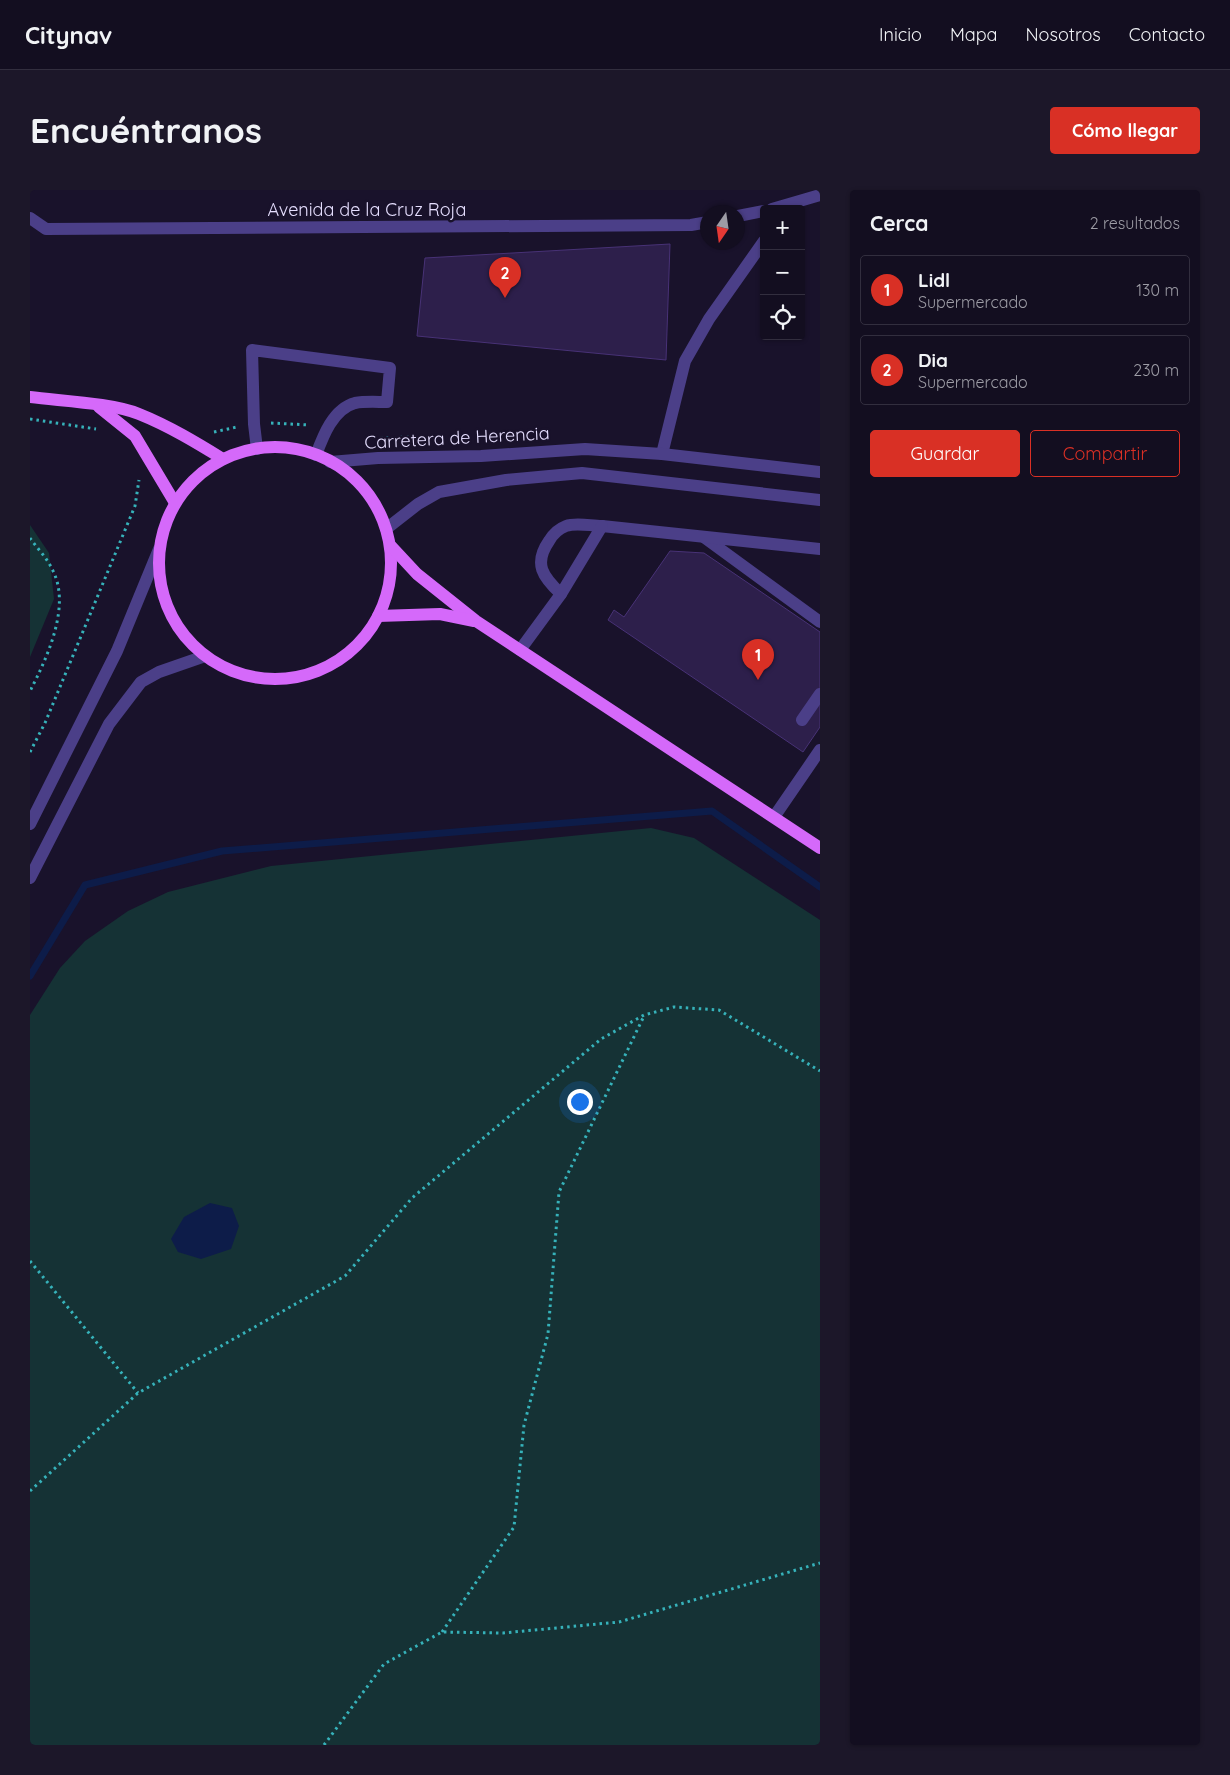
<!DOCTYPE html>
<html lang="es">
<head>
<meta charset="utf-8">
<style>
  body { margin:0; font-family:Quicksand,sans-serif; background:#1c1729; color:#f1f3f6 }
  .controls { position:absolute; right:15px; top:15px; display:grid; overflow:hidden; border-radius:5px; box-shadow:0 1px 4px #0004 }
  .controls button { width:45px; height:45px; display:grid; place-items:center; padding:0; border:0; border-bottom:1px solid #322e3e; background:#130e20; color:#f1f3f6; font:25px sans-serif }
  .compass { position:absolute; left:670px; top:15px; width:45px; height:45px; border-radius:50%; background:#130e20; box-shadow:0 1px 4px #0004; rotate:193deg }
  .you { position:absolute; left:549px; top:911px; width:18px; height:18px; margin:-12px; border:4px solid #fff; border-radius:50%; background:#1a73e8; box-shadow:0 0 0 8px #1a73e833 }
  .badge { display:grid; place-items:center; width:32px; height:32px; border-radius:50%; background:#d93025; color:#fff; font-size:16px; font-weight:700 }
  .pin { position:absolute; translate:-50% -41px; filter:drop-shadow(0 1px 2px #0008) }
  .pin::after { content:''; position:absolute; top:26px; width:18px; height:15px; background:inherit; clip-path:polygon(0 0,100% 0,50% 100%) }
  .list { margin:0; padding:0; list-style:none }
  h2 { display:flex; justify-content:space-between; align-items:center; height:65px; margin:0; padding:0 20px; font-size:21px }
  h2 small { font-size:16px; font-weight:400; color:#9d9ca5 }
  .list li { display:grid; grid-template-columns:32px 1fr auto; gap:15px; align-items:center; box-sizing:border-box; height:70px; margin:0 10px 10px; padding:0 10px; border:1px solid #322e3e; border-radius:5px }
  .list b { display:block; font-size:19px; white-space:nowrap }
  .list p { margin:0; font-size:16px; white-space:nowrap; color:#9d9ca5 }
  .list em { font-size:16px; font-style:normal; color:#9d9ca5 }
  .actions { display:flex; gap:10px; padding:15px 20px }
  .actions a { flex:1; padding:11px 0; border:1px solid #d93025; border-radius:5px; text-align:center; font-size:18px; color:#d93025 }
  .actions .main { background:#d93025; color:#fff }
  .icon { flex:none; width:28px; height:28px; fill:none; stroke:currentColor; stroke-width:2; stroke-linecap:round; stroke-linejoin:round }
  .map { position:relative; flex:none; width:790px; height:1555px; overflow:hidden; border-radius:5px }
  header { display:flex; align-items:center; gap:30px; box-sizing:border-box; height:70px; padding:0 25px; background:#130e20; border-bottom:1px solid #322e3e }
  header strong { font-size:24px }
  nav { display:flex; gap:28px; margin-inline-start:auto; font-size:18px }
  .intro { display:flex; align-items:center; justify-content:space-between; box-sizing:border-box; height:120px; padding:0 30px }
  h1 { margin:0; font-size:35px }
  .button { padding:12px 22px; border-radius:5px; background:#d93025; color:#fff; font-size:18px; font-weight:700 }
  main { display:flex; gap:30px; padding:0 30px }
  aside { flex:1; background:#130e20; border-radius:5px; box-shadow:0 1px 4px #0004 }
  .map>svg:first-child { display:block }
</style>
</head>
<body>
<header>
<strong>Citynav</strong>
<nav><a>Inicio</a><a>Mapa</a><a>Nosotros</a><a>Contacto</a></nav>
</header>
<div class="intro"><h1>Encuéntranos</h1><a class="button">Cómo llegar</a></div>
<main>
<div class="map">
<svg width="790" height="1555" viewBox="0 0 790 1555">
  <rect width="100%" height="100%" fill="#19122b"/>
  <g fill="#153235">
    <polygon points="0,335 19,363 24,409 0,467"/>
    <polygon points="621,638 664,648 790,730 790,1555 0,1555 0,825 30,778 55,751 98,721 138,702 241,676"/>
  </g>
  <polygon fill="#0d1c49" points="180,1013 202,1018 209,1036 201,1059 171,1069 148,1062 141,1049 154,1027"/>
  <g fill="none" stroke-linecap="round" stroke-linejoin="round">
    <polyline stroke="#0d1c49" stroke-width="7" points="0,786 55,695 192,661 682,621 790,697"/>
  </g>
  <g fill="#2d1f4b" stroke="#483276">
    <polygon points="640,54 636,170 387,146 395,68"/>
    <polygon points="640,361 674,363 790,442 790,537 773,562 578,430 584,420 594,427"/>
  </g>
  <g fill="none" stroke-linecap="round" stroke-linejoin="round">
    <g stroke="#36b2ba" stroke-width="3" stroke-dasharray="2.5 4" stroke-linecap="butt">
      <polyline points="0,229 66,239"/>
      <polyline points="241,233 279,235"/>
      <polyline points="184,242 207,237"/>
      <polyline points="350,248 379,247"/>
      <path d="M0,348C7,358 17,368 22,379C42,415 17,468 0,501"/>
      <polyline points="0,562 15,533 105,316 109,290"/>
      <polyline points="0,1071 108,1203"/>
      <polyline points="0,1301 108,1203 315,1086 382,1008 571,849 614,825 644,817 689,820 790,881"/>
      <polyline points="412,1442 484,1337 494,1235 518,1144 529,1002 614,826"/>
      <polyline points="294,1555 354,1474 412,1442 473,1443 589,1432 790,1373"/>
    </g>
    <g stroke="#4b3f88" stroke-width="12">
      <polyline points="742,19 790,5"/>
      <polyline points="708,26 734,21"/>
      <polyline points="0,28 16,39 661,35 678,32"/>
      <path d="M227,259L224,234L222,160L360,178L357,212C347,212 335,211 325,213C303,219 293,246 286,265"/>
      <polyline points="632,264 655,171 679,129 734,51"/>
      <polyline points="300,272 348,268 451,266 555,259 632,264 790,282"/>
      <polyline points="356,339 388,314 409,302 476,290 552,283 790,310"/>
      <polyline points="675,348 790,432"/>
      <path d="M531,404C513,387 503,374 519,351C523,344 528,339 536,336C546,332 561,336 572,336L790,359"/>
      <polyline points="490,460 531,404 572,336"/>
      <polyline points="772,530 790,504"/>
      <polyline points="744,627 790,560"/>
      <polyline points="0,634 87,461 129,359"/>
      <polyline points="0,688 79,534 111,492 129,482 175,466"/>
    </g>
    <g stroke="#d569fa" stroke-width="12">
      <path d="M0,207C30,211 83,213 109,224C139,236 167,253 193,269"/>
      <polyline points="69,217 105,246 145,313"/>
      <circle cx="245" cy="373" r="116"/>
      <polyline points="360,355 387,384 446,431 790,658"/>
      <polyline points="348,426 410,424 444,431"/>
    </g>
  </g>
  <g text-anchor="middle" stroke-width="5" stroke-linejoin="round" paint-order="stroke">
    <g font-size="18" fill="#e5defe" stroke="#19122b">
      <text x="337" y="26">Avenida de la Cruz Roja</text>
      <text transform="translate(427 248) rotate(-3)" y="6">Carretera de Herencia</text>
    </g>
  </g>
</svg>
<div class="controls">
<button>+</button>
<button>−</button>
<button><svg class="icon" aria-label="locate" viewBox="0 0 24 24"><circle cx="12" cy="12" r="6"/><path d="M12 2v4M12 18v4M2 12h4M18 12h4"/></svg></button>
</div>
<svg class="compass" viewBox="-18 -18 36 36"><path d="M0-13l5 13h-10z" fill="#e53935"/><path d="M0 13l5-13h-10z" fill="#9d9ca5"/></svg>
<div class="you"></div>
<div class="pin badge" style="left:728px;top:490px">1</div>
<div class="pin badge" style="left:475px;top:108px">2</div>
</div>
<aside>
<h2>Cerca<small>2 resultados</small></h2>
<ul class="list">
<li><span class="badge">1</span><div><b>Lidl</b><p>Supermercado</p></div><em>130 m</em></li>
<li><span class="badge">2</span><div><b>Dia</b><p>Supermercado</p></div><em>230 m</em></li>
</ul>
<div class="actions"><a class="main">Guardar</a><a>Compartir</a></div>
</aside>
</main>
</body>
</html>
